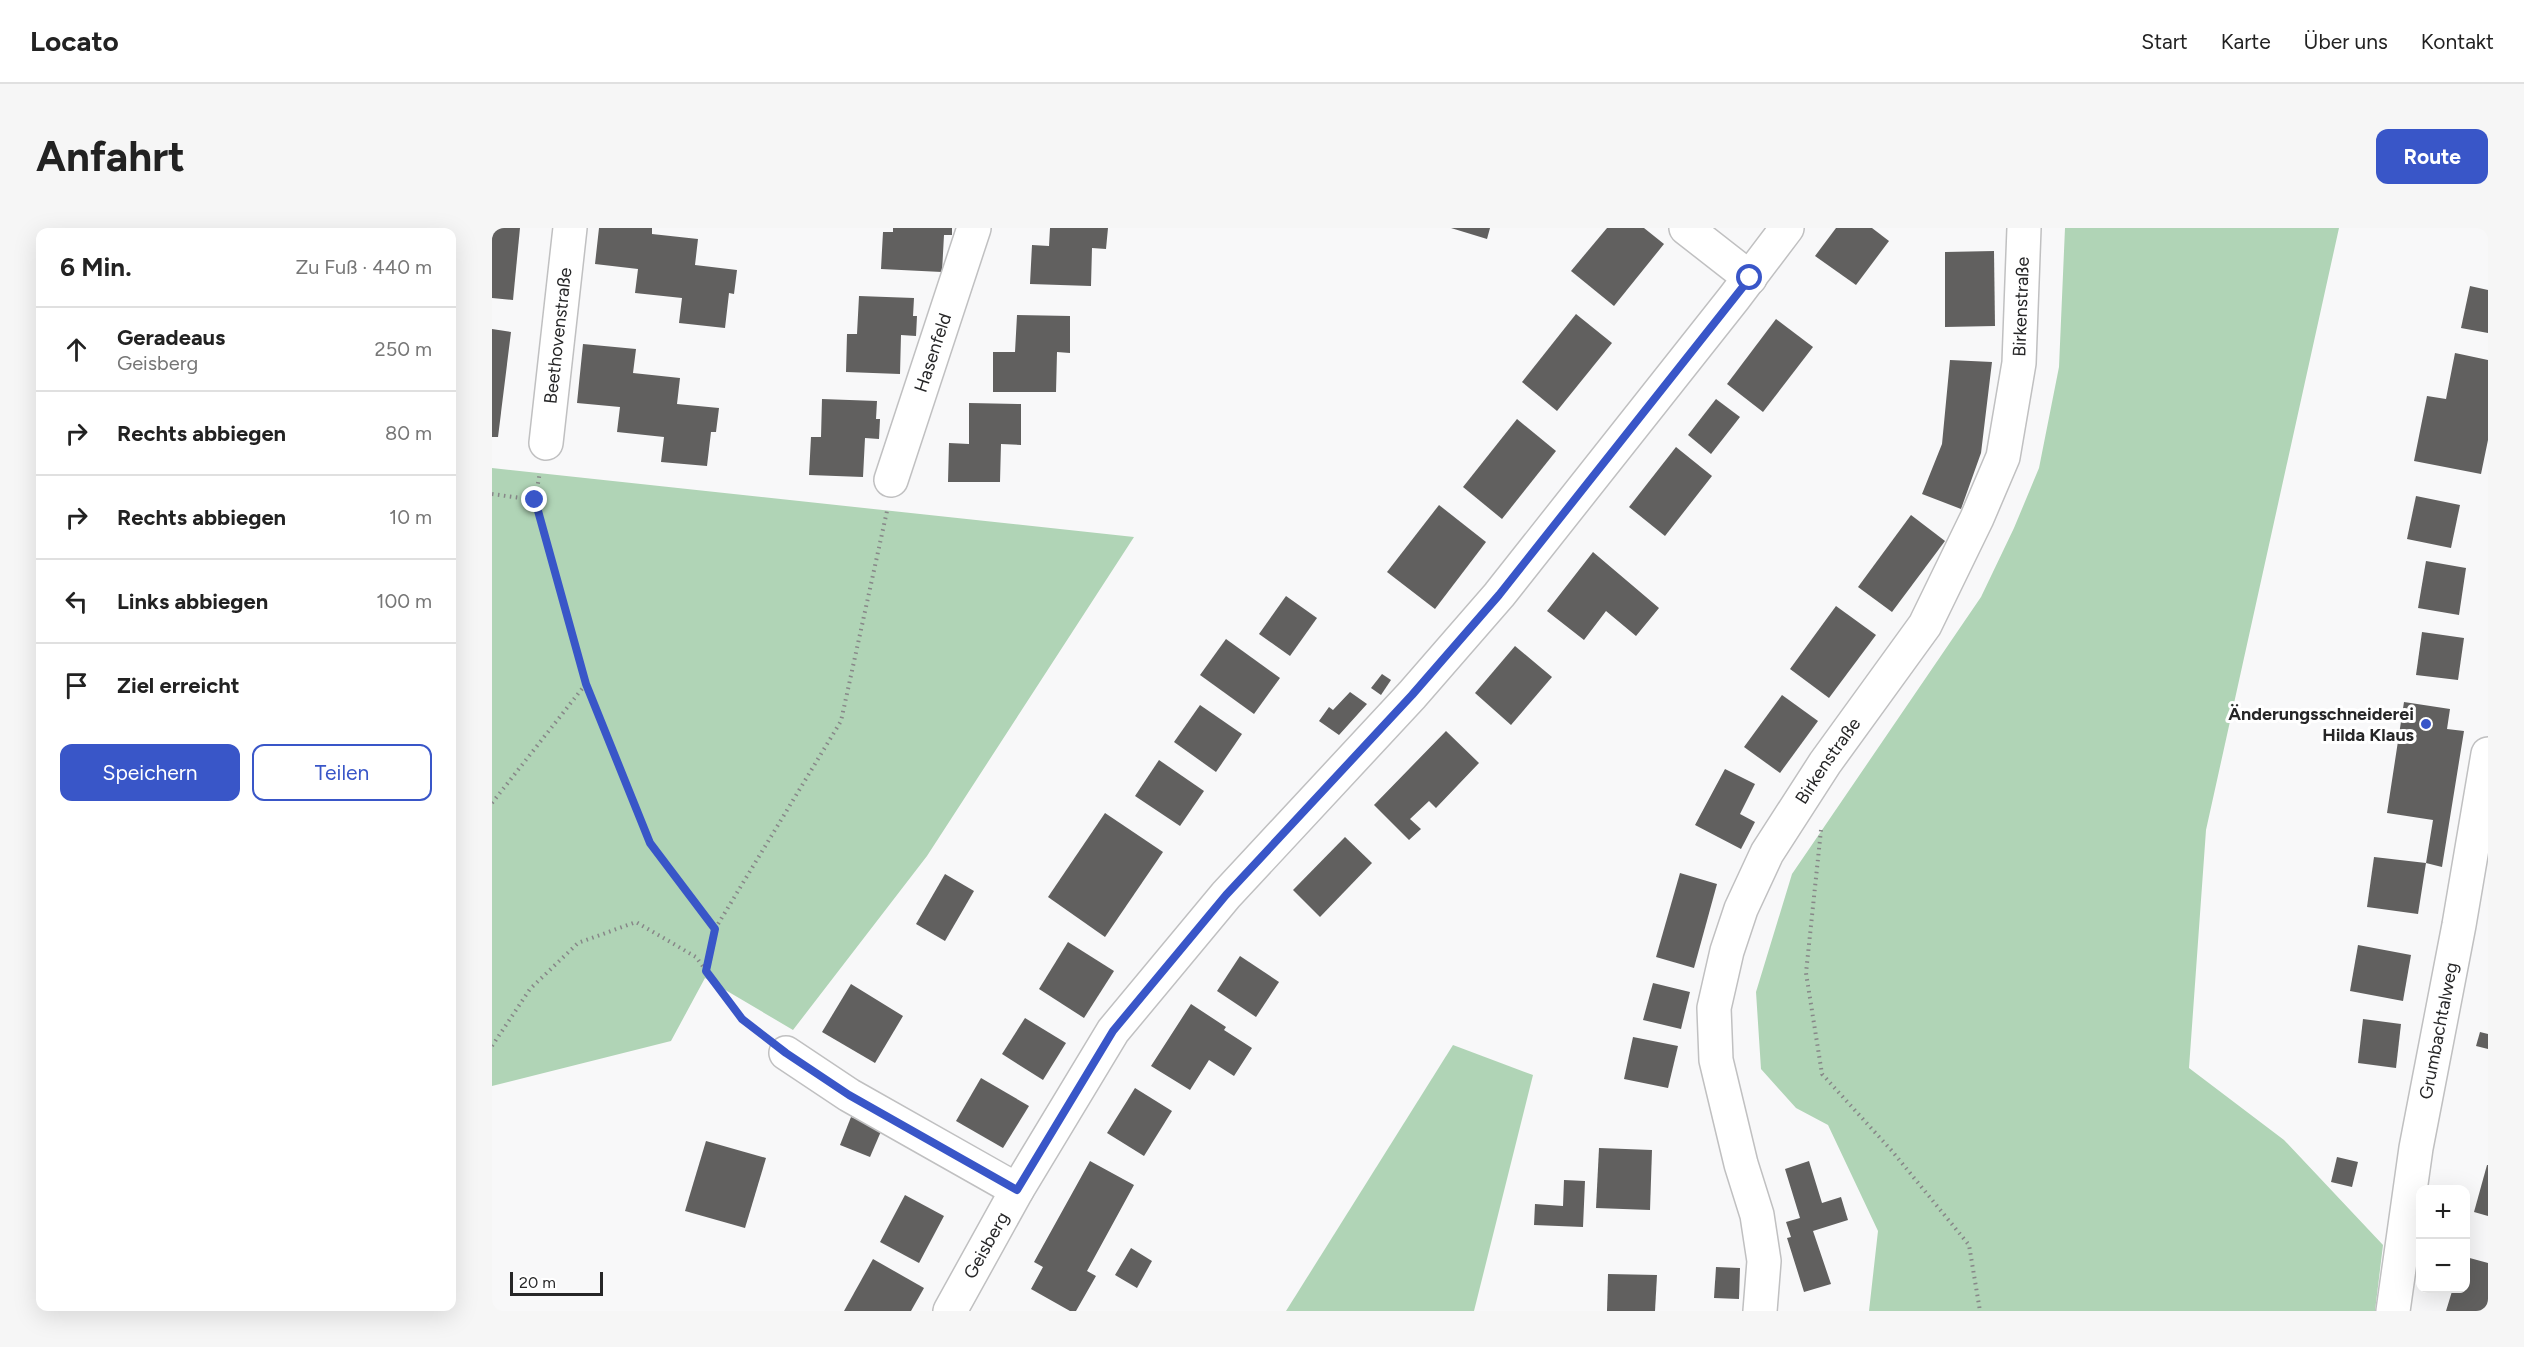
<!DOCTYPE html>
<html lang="de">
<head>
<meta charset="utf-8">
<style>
  body { margin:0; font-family:Figtree,sans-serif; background:#f6f6f6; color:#222 }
  .controls { position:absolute; right:18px; bottom:18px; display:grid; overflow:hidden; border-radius:12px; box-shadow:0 6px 24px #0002 }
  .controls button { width:54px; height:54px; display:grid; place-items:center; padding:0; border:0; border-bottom:2px solid #e0e0e0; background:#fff; color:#222; font:30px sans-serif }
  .scale { position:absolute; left:18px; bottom:15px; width:93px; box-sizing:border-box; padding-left:6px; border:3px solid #262627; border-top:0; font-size:16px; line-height:21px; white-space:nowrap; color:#262627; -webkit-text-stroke:4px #fff; paint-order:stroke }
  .stop { position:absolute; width:18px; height:18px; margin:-14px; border:4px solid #3956c8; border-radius:50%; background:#fff }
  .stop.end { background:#3956c8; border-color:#fff; box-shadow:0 2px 6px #0008 }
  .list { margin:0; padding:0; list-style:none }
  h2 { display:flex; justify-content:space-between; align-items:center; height:78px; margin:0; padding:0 24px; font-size:26px }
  h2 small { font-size:20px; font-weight:400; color:#767676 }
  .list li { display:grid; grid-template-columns:39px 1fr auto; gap:18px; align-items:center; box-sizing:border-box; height:84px; padding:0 24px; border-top:2px solid #e0e0e0 }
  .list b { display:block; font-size:22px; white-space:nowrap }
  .list p { margin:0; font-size:20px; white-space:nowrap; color:#767676 }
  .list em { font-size:20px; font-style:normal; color:#767676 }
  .actions { display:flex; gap:12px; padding:18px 24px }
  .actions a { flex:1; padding:14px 0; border:2px solid #3956c8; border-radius:12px; text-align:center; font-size:21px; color:#3956c8 }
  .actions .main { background:#3956c8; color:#fff }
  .icon { flex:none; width:33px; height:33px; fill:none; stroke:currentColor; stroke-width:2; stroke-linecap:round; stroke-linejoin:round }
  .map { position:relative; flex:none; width:1996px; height:1083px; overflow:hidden; border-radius:12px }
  header { display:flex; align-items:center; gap:36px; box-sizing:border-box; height:84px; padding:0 30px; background:#fff; border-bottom:2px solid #e0e0e0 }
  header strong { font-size:28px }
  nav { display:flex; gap:33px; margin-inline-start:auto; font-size:21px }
  .intro { display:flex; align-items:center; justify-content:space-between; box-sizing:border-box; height:144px; padding:0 36px }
  h1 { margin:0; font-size:42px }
  .button { padding:15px 27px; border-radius:12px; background:#3956c8; color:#fff; font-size:21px; font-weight:700 }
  main { display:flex; gap:36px; padding:0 36px }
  aside { flex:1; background:#fff; border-radius:12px; box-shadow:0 6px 24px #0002 }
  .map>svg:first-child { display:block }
</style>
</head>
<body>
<header>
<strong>Locato</strong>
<nav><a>Start</a><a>Karte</a><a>Über uns</a><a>Kontakt</a></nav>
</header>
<div class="intro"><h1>Anfahrt</h1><a class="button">Route</a></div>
<main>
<aside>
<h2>6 Min.<small>Zu Fuß · 440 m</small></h2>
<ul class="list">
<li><svg class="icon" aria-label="ahead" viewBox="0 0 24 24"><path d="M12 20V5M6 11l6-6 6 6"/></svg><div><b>Geradeaus</b><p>Geisberg</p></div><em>250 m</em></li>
<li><svg class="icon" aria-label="right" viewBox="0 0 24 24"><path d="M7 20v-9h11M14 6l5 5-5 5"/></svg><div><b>Rechts abbiegen</b></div><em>80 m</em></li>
<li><svg class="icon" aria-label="right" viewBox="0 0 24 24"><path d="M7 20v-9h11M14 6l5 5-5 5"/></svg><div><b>Rechts abbiegen</b></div><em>10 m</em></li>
<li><svg class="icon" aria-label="left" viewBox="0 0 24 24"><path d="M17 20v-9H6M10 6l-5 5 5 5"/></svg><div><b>Links abbiegen</b></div><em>100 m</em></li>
<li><svg class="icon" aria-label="arrive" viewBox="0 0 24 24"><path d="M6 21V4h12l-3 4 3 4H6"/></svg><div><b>Ziel erreicht</b></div></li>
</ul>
<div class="actions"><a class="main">Speichern</a><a>Teilen</a></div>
</aside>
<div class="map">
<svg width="1996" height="1083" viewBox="0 0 1996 1083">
  <rect width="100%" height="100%" fill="#f8f8f9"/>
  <g fill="#b0d4b6">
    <polygon points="1573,0 1847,0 1714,602 1697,840 1792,912 1891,1017 1883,1083 1377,1083 1386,1003 1336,897 1304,880 1269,841 1264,764 1300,646 1489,369 1522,300 1547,240 1567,139"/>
    <polygon points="0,240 65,247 642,309 435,628 301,802 213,750 179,813 0,858"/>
    <polygon points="961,817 1041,847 982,1083 794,1083"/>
  </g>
  <g fill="#61605f">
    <polygon points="0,0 28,0 21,72 0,70"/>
    <polygon points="107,0 160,0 160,6 206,11 203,37 245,42 242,66 237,65 233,100 187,95 190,70 143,65 146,41 103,36"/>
    <polygon points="401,0 460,0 460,7 452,7 450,44 389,41 391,4 401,4"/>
    <polygon points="558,0 616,0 614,21 600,20 599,58 538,56 540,17 557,18"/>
    <polygon points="959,0 998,0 995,11"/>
    <polygon points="1115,0 1152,0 1172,16 1122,78 1079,43"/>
    <polygon points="1344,0 1380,0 1397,13 1364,57 1323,28"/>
    <polygon points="1502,23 1503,98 1453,99 1453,24"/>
    <polygon points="1978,58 1996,62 1996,105 1969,100"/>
    <polygon points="367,68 422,70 421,88 425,88 424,108 409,107 408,146 354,144 355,106 365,106"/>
    <polygon points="1084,86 1120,115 1065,183 1030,154"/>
    <polygon points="525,87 578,88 578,125 565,124 564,164 501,164 501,124 523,124"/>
    <polygon points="1284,91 1321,119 1271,184 1235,156"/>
    <polygon points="0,101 19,104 6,209 0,209"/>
    <polygon points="91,116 144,121 141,145 188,150 185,176 227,180 224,204 219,204 215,238 169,234 172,209 125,204 128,179 85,175"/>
    <polygon points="1963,125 1996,132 1996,212 1989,246 1922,233 1935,168 1954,171"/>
    <polygon points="1458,132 1500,134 1489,225 1469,281 1430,266 1450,216"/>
    <polygon points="330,171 385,173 384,191 388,191 387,211 373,210 371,249 317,247 319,209 329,209"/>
    <polygon points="1224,171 1248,189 1219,226 1196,207"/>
    <polygon points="477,175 529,176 529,217 509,216 508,254 456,254 457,215 477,216"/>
    <polygon points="1025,191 1064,223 1010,291 971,259"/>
    <polygon points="1184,219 1220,248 1173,308 1137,279"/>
    <polygon points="1924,268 1968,277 1959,320 1915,311"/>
    <polygon points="947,277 994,314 943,381 895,344"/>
    <polygon points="1419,287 1453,313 1400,384 1366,359"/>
    <polygon points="1101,324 1167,380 1144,408 1114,383 1092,412 1055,383"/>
    <polygon points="1934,333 1974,340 1967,387 1926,380"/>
    <polygon points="794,368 825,390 798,428 767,406"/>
    <polygon points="1344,378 1384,407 1337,470 1298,441"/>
    <polygon points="1930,404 1972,410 1966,452 1924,447"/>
    <polygon points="734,411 788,450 762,486 708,447"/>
    <polygon points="1023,418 1060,449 1019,497 983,465"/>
    <polygon points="890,446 899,452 889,467 879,460"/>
    <polygon points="858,464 875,476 847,507 827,493 837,479 841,482"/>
    <polygon points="1290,467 1326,493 1288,545 1252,519"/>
    <polygon points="1912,474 1958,481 1955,501 1972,503 1950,639 1934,635 1941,592 1895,585"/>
    <polygon points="708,477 750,506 724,544 682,514"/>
    <polygon points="954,503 987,535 944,580 937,573 918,591 929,601 917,612 882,577"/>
    <polygon points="667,532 712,563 688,598 643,568"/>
    <polygon points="1233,541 1263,556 1248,586 1263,594 1249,621 1203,597"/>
    <polygon points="613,585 671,624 613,709 556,669"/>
    <polygon points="853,609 880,635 828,689 801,662"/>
    <polygon points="1882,629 1934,635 1926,686 1875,679"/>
    <polygon points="1188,645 1225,656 1202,740 1164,729"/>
    <polygon points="453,646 482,663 453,713 424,696"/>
    <polygon points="576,714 622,743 592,790 547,761"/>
    <polygon points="1866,717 1919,727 1911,773 1858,763"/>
    <polygon points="748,728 787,754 764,789 725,763"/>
    <polygon points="1161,755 1198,764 1189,801 1151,792"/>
    <polygon points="359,756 411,788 383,835 330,804"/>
    <polygon points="699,776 734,799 732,802 760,820 742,848 717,832 698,862 659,838"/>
    <polygon points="533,790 574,815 551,852 510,826"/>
    <polygon points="1871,791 1909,796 1904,840 1866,835"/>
    <polygon points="1988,804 1996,806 1996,821 1984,818"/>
    <polygon points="1141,809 1186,818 1176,860 1132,851"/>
    <polygon points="489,850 537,878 511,920 464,893"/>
    <polygon points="643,860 680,883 652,928 615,905"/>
    <polygon points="359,889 390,901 378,929 348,917"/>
    <polygon points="214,913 274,930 253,1000 193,983"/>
    <polygon points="1107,920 1160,922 1158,982 1104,980"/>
    <polygon points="1845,929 1866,934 1860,959 1839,954"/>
    <polygon points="598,933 642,957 595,1043 604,1048 584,1083 578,1083 539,1061 551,1039 542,1034"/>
    <polygon points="1317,933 1330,975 1349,969 1356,992 1321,1003 1339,1056 1312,1064 1295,1010 1299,1009 1294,994 1308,990 1293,941"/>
    <polygon points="1995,937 1996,937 1996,988 1982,984"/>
    <polygon points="1072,952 1093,953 1091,999 1042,997 1043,976 1071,978"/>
    <polygon points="413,967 452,988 427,1035 388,1014"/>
    <polygon points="639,1020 660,1033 645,1060 623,1047"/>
    <polygon points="1974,1029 1996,1035 1996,1083 1954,1083 1961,1060 1974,1060"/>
    <polygon points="381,1031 432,1060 419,1083 352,1083"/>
    <polygon points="1224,1039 1248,1040 1247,1071 1222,1070"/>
    <polygon points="1116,1046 1165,1047 1163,1083 1115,1083"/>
  </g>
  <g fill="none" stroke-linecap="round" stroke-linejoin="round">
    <defs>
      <g id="minor">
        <polyline points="1194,0 1258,50"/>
        <path id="s1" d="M54,215L78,0"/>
        <path id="s2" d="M399,252L482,0"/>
        <polyline points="294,825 357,867 525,962"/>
        <path id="s3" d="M458,1083L525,962L621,803L734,667L920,467L1007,367L1242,70L1295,0"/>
        <path id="s4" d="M1268,1083L1272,1033L1265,987L1249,936L1224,832L1222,780L1235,723L1249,681L1275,625L1333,535L1433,397L1485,290L1511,229L1527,135L1532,0"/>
        <path id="s5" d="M1901,1083L1924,920L1967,697L1996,526"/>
      </g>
    </defs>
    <use href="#minor" stroke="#c0c0c1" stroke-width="36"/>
    <g stroke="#878788" stroke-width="4" stroke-dasharray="1.5 4.5" stroke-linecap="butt">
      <polyline points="0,266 43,272 48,244"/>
      <polyline points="43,272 94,456 158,616 223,701 214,743"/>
      <polyline points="0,575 93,457"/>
      <polyline points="1329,602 1314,745 1330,846 1400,923 1477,1017 1488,1083"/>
      <polyline points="223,701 349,493 395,283"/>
      <polyline points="0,818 38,761 86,715 144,694 204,729 250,791 269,806"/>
    </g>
    <use href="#minor" stroke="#fff" stroke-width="33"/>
  </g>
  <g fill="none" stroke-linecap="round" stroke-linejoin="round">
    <polyline stroke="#3956c8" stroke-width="8" points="43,272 94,456 158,615 223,701 214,743 250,791 294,825 357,867 525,962 621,803 734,667 920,467 1007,367 1258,50"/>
  </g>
  <circle fill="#3956c8" stroke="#fff" stroke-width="2" cx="1934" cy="496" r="6"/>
  <g text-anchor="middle" stroke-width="6" stroke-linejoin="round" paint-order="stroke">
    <g font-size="18" fill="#262627" stroke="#fff">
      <text dy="6" stroke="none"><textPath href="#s4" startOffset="1088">Birkenstraße</textPath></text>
      <text dy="6" stroke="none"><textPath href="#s1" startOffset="108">Beethovenstraße</textPath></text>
      <text dy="6" stroke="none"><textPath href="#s2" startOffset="134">Hasenfeld</textPath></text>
      <text dy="6" stroke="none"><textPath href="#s4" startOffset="584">Birkenstraße</textPath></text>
      <text dy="6" stroke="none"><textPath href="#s5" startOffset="284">Grumbachtalweg</textPath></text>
      <text dy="6" stroke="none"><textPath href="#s3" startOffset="75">Geisberg</textPath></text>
    </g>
    <g font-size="18" font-weight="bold" fill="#262627" stroke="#fff" text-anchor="end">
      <text x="1922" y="492">Änderungsschneiderei<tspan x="1922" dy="21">Hilda Klaus</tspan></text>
    </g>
  </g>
</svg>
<div class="controls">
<button>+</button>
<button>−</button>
</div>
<div class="scale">20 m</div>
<div class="stop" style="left:1258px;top:50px"></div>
<div class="stop end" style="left:43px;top:272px"></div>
</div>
</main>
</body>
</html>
